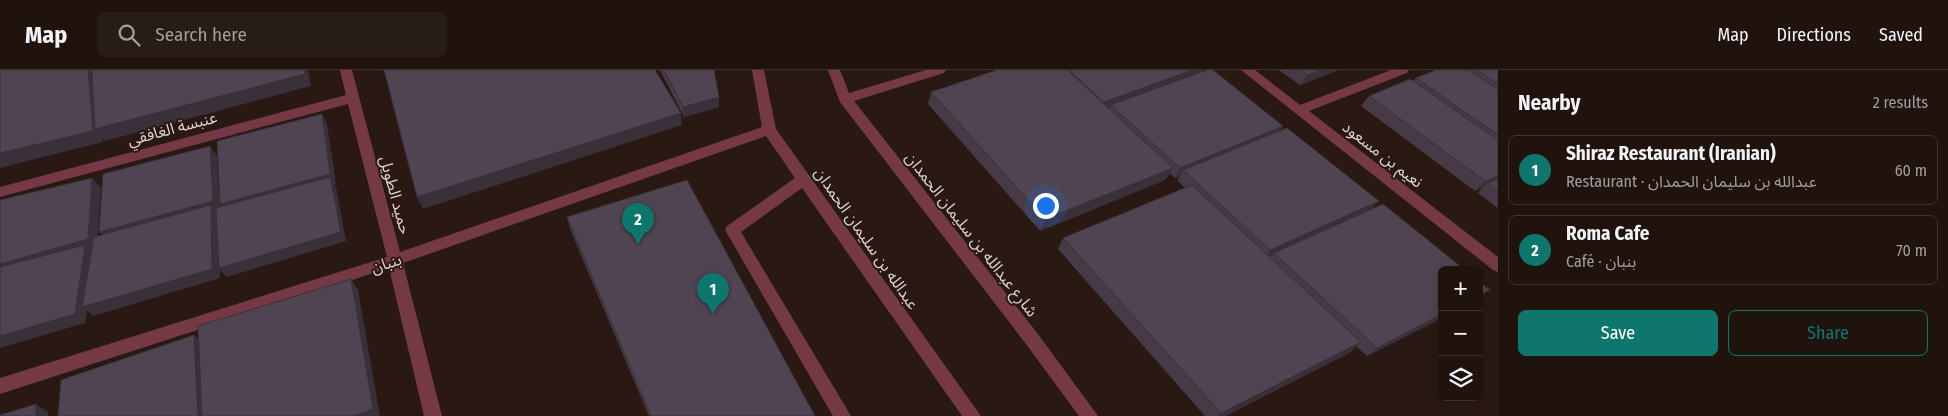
<!DOCTYPE html>
<html lang="en">
<head>
<meta charset="utf-8">
<style>
  body { margin:0; font-family:"Fira Sans Condensed","Noto Sans Arabic",sans-serif; background:#281c17; color:#f1f3f6 }
  .controls { position:absolute; right:15px; bottom:15px; display:grid; overflow:hidden; border-radius:8px; box-shadow:0 2px 8px #0003 }
  .controls button { width:45px; height:45px; display:grid; place-items:center; padding:0; border:0; border-bottom:1px solid #3d322e; background:#20130e; color:#f1f3f6; font:25px sans-serif }
  .you { position:absolute; left:1045px; top:135px; width:18px; height:18px; margin:-12px; border:4px solid #fff; border-radius:50%; background:#1a73e8; box-shadow:0 0 0 8px #1a73e833 }
  .badge { display:grid; place-items:center; width:32px; height:32px; border-radius:50%; background:#0f766e; color:#fff; font-size:16px; font-weight:700 }
  .pin { position:absolute; translate:-50% -41px; filter:drop-shadow(0 1px 2px #0008) }
  .pin::after { content:''; position:absolute; top:26px; width:18px; height:15px; background:inherit; clip-path:polygon(0 0,100% 0,50% 100%) }
  .list { margin:0; padding:0; list-style:none }
  h2 { display:flex; justify-content:space-between; align-items:center; height:65px; margin:0; padding:0 20px; font-size:21px }
  h2 small { font-size:16px; font-weight:400; color:#a29e9e }
  .list li { display:grid; grid-template-columns:32px 1fr auto; gap:15px; align-items:center; box-sizing:border-box; height:70px; margin:0 10px 10px; padding:0 10px; border:1px solid #3d322e; border-radius:8px }
  .list b { display:block; font-size:19px; white-space:nowrap }
  .list p { margin:0; font-size:16px; white-space:nowrap; color:#a29e9e }
  .list em { font-size:16px; font-style:normal; color:#a29e9e }
  .actions { display:flex; gap:10px; padding:15px 20px }
  .actions a { flex:1; padding:11px 0; border:1px solid #0f766e; border-radius:8px; text-align:center; font-size:18px; color:#0f766e }
  .actions .main { background:#0f766e; color:#fff }
  .icon { flex:none; width:28px; height:28px; fill:none; stroke:currentColor; stroke-width:2; stroke-linecap:round; stroke-linejoin:round }
  .map { position:relative; flex:none; width:1498px; height:346px; overflow:hidden }
  header { display:flex; align-items:center; gap:30px; box-sizing:border-box; height:70px; padding:0 25px; background:#20130e; border-bottom:1px solid #3d322e }
  header strong { font-size:24px }
  nav { display:flex; gap:28px; margin-inline-start:auto; font-size:18px }
  .search { width:350px; height:45px; background:#281c17; display:flex; align-items:center; gap:12px; box-sizing:border-box; padding:0 18px; border-radius:8px; color:#a29e9e; font-size:19px }
  main { display:flex }
  aside { flex:1; background:#20130e }
  .map>svg:first-child { display:block }
</style>
</head>
<body>
<header>
<strong>Map</strong>
<div class="search"><svg class="icon" aria-label="search" viewBox="0 0 24 24"><circle cx="10" cy="10" r="6"/><path d="M15 15l6 6"/></svg>Search here</div>
<nav><a>Map</a><a>Directions</a><a>Saved</a></nav>
</header>
<main>
<div class="map">
<svg width="1498" height="346" viewBox="0 0 1498 346">
  <rect width="100%" height="100%" fill="#2a1913"/>
  <g fill="none" stroke-linecap="round" stroke-linejoin="round">
    <g fill="#743944" fill-rule="evenodd">
      <polygon points="340,0 352,0 400,182 762,57 752,0 764,0 776,59 981,346 962,346 802,118 741,162 851,346 833,346 725,160 727,156 795,108 766,66 403,193 442,346 424,346 389,198 0,324 0,308 387,187 348,34 0,127 0,117 346,25"/>
      <polygon points="828,0 840,0 849,23 926,0 946,0 944,3 854,31 1038,264 1098,346 1079,346 1026,274 840,32"/>
      <polygon points="1241,0 1255,0 1300,35 1391,0 1409,0 1407,3 1309,41 1498,187 1498,202 1493,200"/>
    </g>
  </g>
  <g fill="#463a47">
    <polygon points="660,0 714,0 719,27 719,37 684,47"/>
    <polygon points="997,0 1202,0 1201,2 1283,56 1280,61 1372,139 1442,200 1442,248 1367,286 1356,276 1349,283 1225,346 1205,346 1058,179 1063,168 1185,118 1177,110 1180,106 1175,108 1170,103 1165,110 1040,161 928,34 931,22"/>
    <polygon points="1279,0 1338,0 1300,15"/>
    <polygon points="1436,0 1498,0 1498,138 1478,123 1483,117 1475,121 1361,36 1369,26 1413,11 1416,8"/>
    <polygon points="567,147 815,346 649,346 570,159"/>
  </g>
  <g fill="#393039">
    <polygon points="88,0 308,0 311,16 105,71 103,68 103,72 0,98 0,83"/>
    <polygon points="1192,0 1202,0 1199,5 1111,35 1110,38 1099,42 1104,32"/>
    <polygon points="1320,0 1338,0 1300,15 1307,5"/>
    <polygon points="719,27 719,37 684,47 683,37"/>
    <polygon points="681,43 682,55 423,139 417,127"/>
    <polygon points="322,44 327,54 336,114 334,114 336,117 346,171 227,207 220,200 220,208 93,246 87,241 85,253 0,278 0,194 92,108 101,118 97,179 90,181 95,185 109,171 99,162 210,76 217,86 220,140 216,141 218,145 227,143 220,134"/>
    <polygon points="1283,56 1276,66 1183,100 1180,106 1175,108 1180,98"/>
    <polygon points="1173,98 1165,110 1040,161 1045,149"/>
    <polygon points="1498,106 1498,111 1488,113 1483,117 1475,121 1485,111"/>
    <polygon points="1379,131 1370,141 1274,183 1272,186 1263,190 1270,180"/>
    <polygon points="351,209 358,220 380,346 353,346"/>
    <polygon points="1490,220 1479,228 1479,225"/>
    <polygon points="1442,244 1442,248 1367,286 1377,278"/>
    <polygon points="194,265 204,275 208,346 198,346"/>
    <polygon points="1361,272 1349,283 1225,346 1218,346 1221,343"/>
    <polygon points="36,334 48,342 48,346 36,346"/>
  </g>
  <g fill="#514452" stroke="#393039">
    <polygon points="0,0 88,0 93,61 0,83"/>
    <polygon points="92,0 304,0 305,4 95,59"/>
    <polygon points="384,0 655,0 681,43 417,127"/>
    <polygon points="664,0 714,0 719,27 683,37"/>
    <polygon points="997,0 1067,0 1173,98 1045,149 931,22"/>
    <polygon points="1069,0 1192,0 1104,32"/>
    <polygon points="1207,0 1213,0 1283,56 1180,98 1111,35"/>
    <polygon points="1299,0 1320,0 1307,5"/>
    <polygon points="1436,0 1468,0 1498,20 1498,65 1416,8"/>
    <polygon points="1477,0 1498,0 1498,14"/>
    <polygon points="1410,9 1498,70 1498,106 1485,111 1369,26"/>
    <polygon points="322,44 330,104 220,134 217,71"/>
    <polygon points="1287,58 1379,131 1270,180 1183,100"/>
    <polygon points="210,76 213,131 99,162 103,104"/>
    <polygon points="330,107 341,162 219,198 216,138"/>
    <polygon points="92,108 88,169 0,194 0,130"/>
    <polygon points="1498,109 1498,121 1488,113"/>
    <polygon points="687,110 815,346 651,346 567,147"/>
    <polygon points="1192,115 1361,272 1221,343 1063,168"/>
    <polygon points="1383,134 1465,200 1442,200 1442,244 1377,278 1274,183"/>
    <polygon points="211,135 212,199 82,237 94,167"/>
    <polygon points="85,175 75,244 0,266 0,197"/>
    <polygon points="351,209 373,339 353,346 202,346 198,256"/>
    <polygon points="1479,211 1490,220 1479,225"/>
    <polygon points="194,265 198,346 58,346 61,310"/>
    <polygon points="36,334 36,346 0,346 0,345"/>
  </g>
  <g text-anchor="middle" stroke-width="4" stroke-linejoin="round" paint-order="stroke">
    <g font-size="16" fill="#ded2ce" stroke="#2a1913">
      <text transform="translate(172 58) rotate(-15)" y="6">عنبسة الغافقي</text>
      <text transform="translate(1383 84) rotate(38)" y="6">نعيم بن مسعود</text>
      <text transform="translate(396 125) rotate(75)" y="6">حميد الطويل</text>
      <text transform="translate(972 164) rotate(52)" y="6">شارع عبدالله بن سليمان الحمدان</text>
      <text transform="translate(867 168) rotate(55)" y="6">عبدالله بن سليمان الحمدان</text>
      <text transform="translate(386 193) rotate(-18)" y="6">بنبان</text>
    </g>
  </g>
</svg>
<div class="controls">
<button>+</button>
<button>−</button>
<button><svg class="icon" aria-label="layers" viewBox="0 0 24 24"><path d="M12 4l9 5-9 5-9-5zM3 14l9 5 9-5"/></svg></button>
</div>
<div class="you"></div>
<div class="pin badge" style="left:713px;top:244px">1</div>
<div class="pin badge" style="left:638px;top:174px">2</div>
</div>
<aside>
<h2>Nearby<small>2 results</small></h2>
<ul class="list">
<li><span class="badge">1</span><div><b>Shiraz Restaurant (Iranian)</b><p>Restaurant · عبدالله بن سليمان الحمدان</p></div><em>60 m</em></li>
<li><span class="badge">2</span><div><b>Roma Cafe</b><p>Café · بنبان</p></div><em>70 m</em></li>
</ul>
<div class="actions"><a class="main">Save</a><a>Share</a></div>
</aside>
</main>
</body>
</html>
